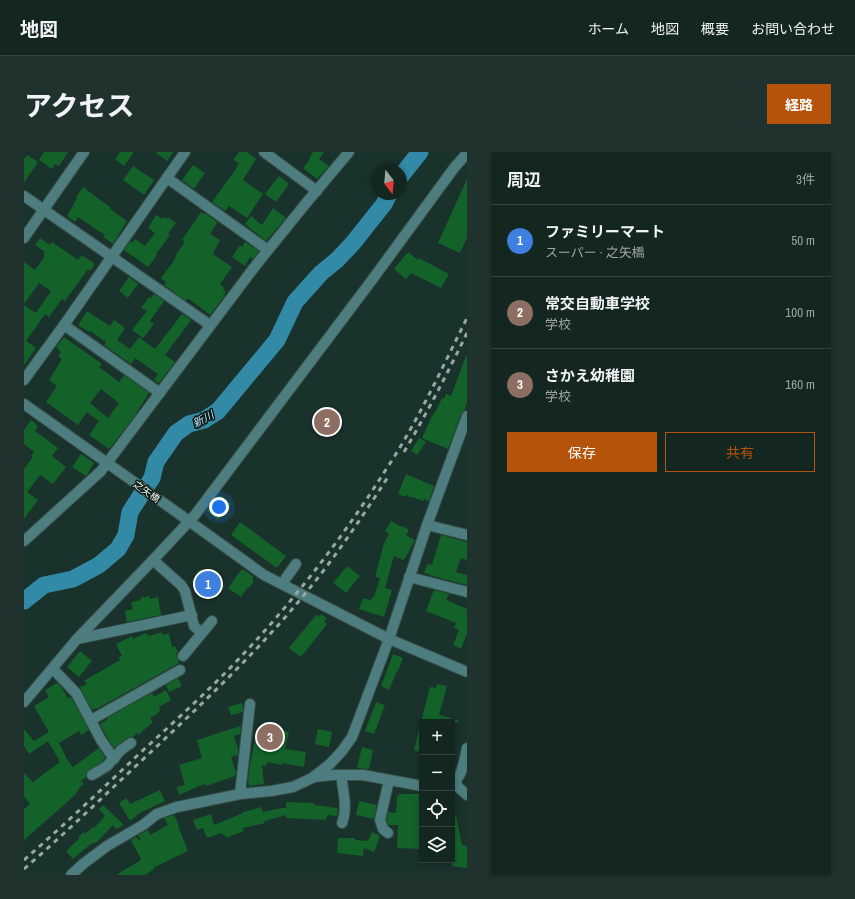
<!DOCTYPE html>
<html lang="ja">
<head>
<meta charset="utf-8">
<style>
  body { margin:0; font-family:"Archivo Narrow","Noto Sans JP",sans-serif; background:#20322d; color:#f1f3f6 }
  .controls { position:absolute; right:12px; bottom:12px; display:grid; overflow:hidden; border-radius:0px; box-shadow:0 2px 6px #0003 }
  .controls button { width:36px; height:36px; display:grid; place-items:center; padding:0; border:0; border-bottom:1px solid #32433e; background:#132620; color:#f1f3f6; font:20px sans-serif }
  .compass { position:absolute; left:347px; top:12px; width:36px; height:36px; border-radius:50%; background:#132620; box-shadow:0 2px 6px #0003; rotate:164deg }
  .you { position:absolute; left:195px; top:355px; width:14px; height:14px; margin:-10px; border:3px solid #fff; border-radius:50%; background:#1a73e8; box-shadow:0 0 0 6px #1a73e833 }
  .badge { display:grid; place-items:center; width:26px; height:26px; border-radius:50%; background:#b45309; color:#fff; font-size:13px; font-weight:700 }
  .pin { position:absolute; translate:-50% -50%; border:2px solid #fff; box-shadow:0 1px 4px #0006 }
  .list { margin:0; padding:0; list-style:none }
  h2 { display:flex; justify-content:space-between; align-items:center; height:52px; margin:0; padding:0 16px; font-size:17px }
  h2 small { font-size:13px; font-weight:400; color:#9da5a5 }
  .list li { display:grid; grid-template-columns:26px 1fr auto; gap:12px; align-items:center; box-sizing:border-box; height:72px; padding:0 16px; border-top:1px solid #32433e }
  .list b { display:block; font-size:15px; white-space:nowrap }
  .list p { margin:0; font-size:13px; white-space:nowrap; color:#9da5a5 }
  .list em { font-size:13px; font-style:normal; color:#9da5a5 }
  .actions { display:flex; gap:8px; padding:12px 16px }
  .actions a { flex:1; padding:9px 0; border:1px solid #b45309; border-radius:0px; text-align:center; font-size:14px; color:#b45309 }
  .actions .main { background:#b45309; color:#fff }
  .icon { flex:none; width:22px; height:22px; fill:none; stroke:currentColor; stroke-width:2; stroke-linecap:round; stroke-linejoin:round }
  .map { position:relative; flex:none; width:443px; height:723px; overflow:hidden; border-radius:0px }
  header { display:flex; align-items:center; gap:24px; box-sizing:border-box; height:56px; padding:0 20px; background:#132620; border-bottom:1px solid #32433e }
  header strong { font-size:19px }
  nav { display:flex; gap:22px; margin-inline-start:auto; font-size:14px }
  .intro { display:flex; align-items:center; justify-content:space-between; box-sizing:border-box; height:96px; padding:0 24px }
  h1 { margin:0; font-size:28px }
  .button { padding:10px 18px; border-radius:0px; background:#b45309; color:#fff; font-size:14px; font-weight:700 }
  main { display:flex; gap:24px; padding:0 24px }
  aside { flex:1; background:#132620; border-radius:0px; box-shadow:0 2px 6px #0003 }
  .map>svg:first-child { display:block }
</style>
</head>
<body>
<header>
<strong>地図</strong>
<nav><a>ホーム</a><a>地図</a><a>概要</a><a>お問い合わせ</a></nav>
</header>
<div class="intro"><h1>アクセス</h1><a class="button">経路</a></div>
<main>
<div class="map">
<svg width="443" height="723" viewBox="0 0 443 723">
  <rect width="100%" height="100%" fill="#19322b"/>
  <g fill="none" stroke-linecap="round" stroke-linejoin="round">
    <g stroke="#338aa7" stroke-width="17">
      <polyline points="377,24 396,0"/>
      <polyline points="0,449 20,433 49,427 75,413 94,397 102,383 106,360 128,326 132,310 152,281 165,272 180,268 194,259 253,188 271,150 297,121 313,108 329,91 360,52 365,42"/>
    </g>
  </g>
  <g fill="#13622a" fill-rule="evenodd">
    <polygon points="20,0 44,0 35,14 31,12 28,17 15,8"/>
    <polygon points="96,0 110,0 100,14 91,7"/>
    <polygon points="131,0 149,0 143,9"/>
    <polygon points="215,0 223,0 232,7 219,28 239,42 223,66 205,54 201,59 188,50 214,14 213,14 215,11 209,8"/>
    <polygon points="289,0 300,0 295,7 305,14 293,27 279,16 286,7 285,6"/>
    <polygon points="3,3 14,10 0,31 0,7"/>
    <polygon points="169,13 181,21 170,37 158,28"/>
    <polygon points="109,14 130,28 120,43 99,28"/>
    <polygon points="255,24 265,32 252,50 241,42"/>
    <polygon points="443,27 443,86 436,101 414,91"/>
    <polygon points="59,35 87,56 86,57 103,69 89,92 79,85 81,83 54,65 51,70 43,64 53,46 52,45"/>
    <polygon points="249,56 262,66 242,89 221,72 227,64 238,73"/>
    <polygon points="177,60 180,62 181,61 193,70 192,71 193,71 186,82 196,88 189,102 208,115 196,132 200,136 199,138 202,140 200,143 201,143 186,163 164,146 162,149 140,133 142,130 137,126 150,109 149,109 152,105 151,104 161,90 158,88"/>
    <polygon points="132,63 138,67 139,65 143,67 144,65 152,71 144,82 146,83 132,102 133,103 124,115 100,98 106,89 108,91 111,87 121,94 131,81 124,76"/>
    <polygon points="16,86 26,93 28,90 54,108 58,103 71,112 66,119 64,117 41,149 38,147 25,165 21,162 2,189 12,196 0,213 0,153 12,161 27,139 15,131 0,152 0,110 11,118 21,104 19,103 21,100 11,93"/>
    <polygon points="221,90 235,99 229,107 226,105 221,114 208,105 216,93 218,95"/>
    <polygon points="384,100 394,108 395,106 425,122 417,136 387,121 382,127 370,117"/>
    <polygon points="105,125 114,132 104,146 95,139"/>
    <polygon points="130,142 140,149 126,169 130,172 119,186 108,178 123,159 117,156 125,145 127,146"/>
    <polygon points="63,159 86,174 90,168 101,176 93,188 106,197 115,185 131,197 158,162 167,168 141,203 151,210 135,231 130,228 134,222 111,206 107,212 80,193 82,190 66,179 65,180 54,173"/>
    <path d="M40,185L78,212L75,215L95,230L100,223L125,241L108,268L85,297L65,283L75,269L63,260L54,273L22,250L33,234L25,228L38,207L34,204L37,200L34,198L35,197L32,195ZM77,237L95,251L84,266L66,251Z"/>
    <polygon points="442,204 443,204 443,251 440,259 437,262 424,297 398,286 407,266 413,257 418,246 420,247 422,242 427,244"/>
    <polygon points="7,268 14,274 11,279 34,296 28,304 42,315 29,332 16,323 3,340 14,348 0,367 0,317 9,305 7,304 10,300 0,292 0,278"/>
    <polygon points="395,286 402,290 393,303 387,299"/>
    <polygon points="57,302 70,311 62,324 48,315"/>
    <polygon points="382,322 410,334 405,349 400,347 399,349 388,345 388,346 382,343 381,345 374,342"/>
    <polygon points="196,343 207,352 194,368 183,359"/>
    <polygon points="367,369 378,375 379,374 385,378 382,383 391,388 380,408 379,407 379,408 370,404 361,436 368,438 360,465 335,457 339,446 347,448 349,445 350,445 356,426 351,425 360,391 365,382 361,379"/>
    <polygon points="216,370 262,404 253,416 207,383"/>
    <polygon points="417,383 443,390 443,408 437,406 432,420 443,423 443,433 405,423 405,422 400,421 403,412 408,413"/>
    <polygon points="323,414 336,424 322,441 309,431"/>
    <polygon points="176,417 201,434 193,445 167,430"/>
    <polygon points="218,417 230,425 228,428 230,429 225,436 224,435 217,445 204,436"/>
    <polygon points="410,438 425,442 422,448 443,457 443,481 437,497 429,493 435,478 430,476 432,471 402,459"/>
    <polygon points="125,444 126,447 134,445 137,463 103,470 101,459 109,457 107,450 117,448 116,446"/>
    <polygon points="297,462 303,466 300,470 303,472 277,505 265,496 292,463 295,465"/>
    <polygon points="138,480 139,483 145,481 148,495 151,494 154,500 152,501 155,511 76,555 73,557 73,556 68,558 56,535 63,532 60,529 96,508 95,505 98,504 92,492 108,484 109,487 122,481 124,484"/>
    <polygon points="56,499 68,509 55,525 43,515"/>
    <polygon points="369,502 379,506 374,519 373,519 365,538 357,534"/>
    <polygon points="154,526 158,534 145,540 142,533"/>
    <polygon points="33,531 37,535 44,546 47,545 65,578 57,583 55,579 35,591 44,609 49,615 75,596 81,606 79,609 63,620 62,625 57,629 60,632 56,635 51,643 0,688 0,657 6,652 0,644 0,621 9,630 36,610 24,589 5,602 0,594 0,577 10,589 25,580 10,554 25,545 21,538"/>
    <polygon points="413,532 423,534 415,563 434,568 434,570 397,570 406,535 412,536"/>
    <polygon points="142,538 147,548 135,555 136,557 135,558 136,560 133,561 133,562 126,566 129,570 114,583 113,581 109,585 103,586 90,596 83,585 76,572 84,567 83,566 128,541 130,545"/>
    <polygon points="352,550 361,553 350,582 341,579"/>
    <polygon points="218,551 219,555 219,560 207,563 204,555"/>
    <polygon points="216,574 217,577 216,582 210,584 214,597 214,603 207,605 212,620 211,624 182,634 180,632 155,643 153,635 161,633 155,613 178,606 173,588"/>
    <polygon points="253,577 265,580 261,597 282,600 280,615 258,611 258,613 243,610 242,614 238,613 240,632 225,634 224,627 226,613 232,583 251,587"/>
    <polygon points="294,577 308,580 305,595 291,592"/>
    <polygon points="395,577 398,577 398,601 390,598"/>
    <polygon points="338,595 349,598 345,617 333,616"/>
    <polygon points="136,638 141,649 112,663 113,664 106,669 95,651 102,646 106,652"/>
    <polygon points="375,642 395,642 395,645 398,645 398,697 373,696 374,673 364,673 363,668 364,660 372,661 373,644 375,644"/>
    <polygon points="335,649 353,653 350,667 332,663"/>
    <polygon points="262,650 290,651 290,653 313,656 314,656 313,664 303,663 302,668 262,666 262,663 240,669 241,671 219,676 220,679 202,686 201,683 200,684 198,681 183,686 179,676 173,678 169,668 187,662 190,673 219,661 219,660 237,655 239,660 257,656 262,656"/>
    <polygon points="79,653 100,673 92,677 89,673 75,688 69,692 68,691 49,707 42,699 55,687 54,685 60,680 61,682 69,675 70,676 81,664 75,657"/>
    <polygon points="150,663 155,673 154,674 164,699 129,716 130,717 121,723 92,723 117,708 116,707 117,707 107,688 112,685 116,689 117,688 114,683 124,678 126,683 144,673 140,666"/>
    <polygon points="428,663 432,663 438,693 443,694 443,716 428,714"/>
    <polygon points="348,680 356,684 350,700 340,696 339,704 313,701 314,686 331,686 331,688 344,689"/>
  </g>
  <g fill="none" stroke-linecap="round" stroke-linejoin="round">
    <defs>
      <g id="minor">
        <polyline points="240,0 293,39"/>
        <polyline points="143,26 244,98"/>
        <polyline points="0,44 186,173"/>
        <polyline points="0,86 60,0"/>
        <polyline points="40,173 136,241"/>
        <polyline points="0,228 40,173 161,0"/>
        <polyline points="0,252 158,364 240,423 365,487 443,520"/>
        <polyline points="403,373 443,383"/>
        <polyline points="0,389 77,319 232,113 283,50 325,0"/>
        <polyline points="129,408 157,433 161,439 170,474 178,481"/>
        <polyline points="385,425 443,440"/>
        <polyline points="262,426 272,412"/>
        <polyline points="53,487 168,463"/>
        <polyline points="159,504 188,469"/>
        <polyline points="29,517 52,541 77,588 90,607"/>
        <polyline points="0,550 53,487 129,408 171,363 348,128 430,16 443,1"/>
        <polyline points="67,568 156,518"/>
        <polyline points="68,623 83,614 97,598 107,591"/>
        <path d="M317,623C319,639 324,656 318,671"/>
        <polyline points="290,625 308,623 339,623 398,634"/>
        <polyline points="431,630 435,636 443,643"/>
        <path d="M428,632C439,624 440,608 443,596"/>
        <polyline points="216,642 226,552"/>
        <polyline points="364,681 359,677 356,668 365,628"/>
        <polyline points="47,723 59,712 83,694 119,673 133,662 153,655 216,642 247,639 269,635 288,626 306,612 318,599 328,585 365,487 403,373 443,264"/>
      </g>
    </defs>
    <use href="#minor" stroke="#364e47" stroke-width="12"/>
    <use href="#minor" stroke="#4d7d7f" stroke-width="10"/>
    <g stroke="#95a8a2" stroke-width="3" stroke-dasharray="5 5" stroke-linecap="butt">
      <path d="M380,300C403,261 423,222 443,181"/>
      <path d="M0,708C39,674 77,638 115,602C152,568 190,534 225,496C275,442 321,382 361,319C393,271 417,218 443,166"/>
      <path d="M0,717C44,679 86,638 129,598C181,549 234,499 280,443C311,406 338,365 364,325"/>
    </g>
  </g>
  <g text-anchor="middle" stroke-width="3" stroke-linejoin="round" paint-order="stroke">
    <g font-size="10" fill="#eaf9f4" stroke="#0d1714">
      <text transform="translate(123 339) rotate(35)" y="4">之矢橋</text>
    </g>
    <g font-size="11" font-style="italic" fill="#b6e8fc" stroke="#0d1714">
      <text transform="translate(179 267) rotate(-28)" y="4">新川</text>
    </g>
  </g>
</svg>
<div class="controls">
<button>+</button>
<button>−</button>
<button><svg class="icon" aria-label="locate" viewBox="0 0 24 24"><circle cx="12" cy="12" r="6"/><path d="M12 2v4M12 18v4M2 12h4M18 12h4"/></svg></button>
<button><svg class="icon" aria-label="layers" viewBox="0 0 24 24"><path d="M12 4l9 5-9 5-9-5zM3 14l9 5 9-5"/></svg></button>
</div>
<svg class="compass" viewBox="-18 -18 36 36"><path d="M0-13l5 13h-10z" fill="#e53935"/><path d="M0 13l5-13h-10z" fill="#9da5a5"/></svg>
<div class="you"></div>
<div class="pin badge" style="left:184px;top:432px;background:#3f7fe0">1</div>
<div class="pin badge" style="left:303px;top:270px;background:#8d6e63">2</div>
<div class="pin badge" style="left:246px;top:585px;background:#8d6e63">3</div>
</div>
<aside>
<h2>周辺<small>3件</small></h2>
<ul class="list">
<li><span class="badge" style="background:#3f7fe0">1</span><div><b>ファミリーマート</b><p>スーパー · 之矢橋</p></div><em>50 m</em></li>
<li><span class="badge" style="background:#8d6e63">2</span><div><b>常交自動車学校</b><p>学校</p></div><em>100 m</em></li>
<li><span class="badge" style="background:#8d6e63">3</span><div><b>さかえ幼稚園</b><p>学校</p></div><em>160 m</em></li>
</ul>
<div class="actions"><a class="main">保存</a><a>共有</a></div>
</aside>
</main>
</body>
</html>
